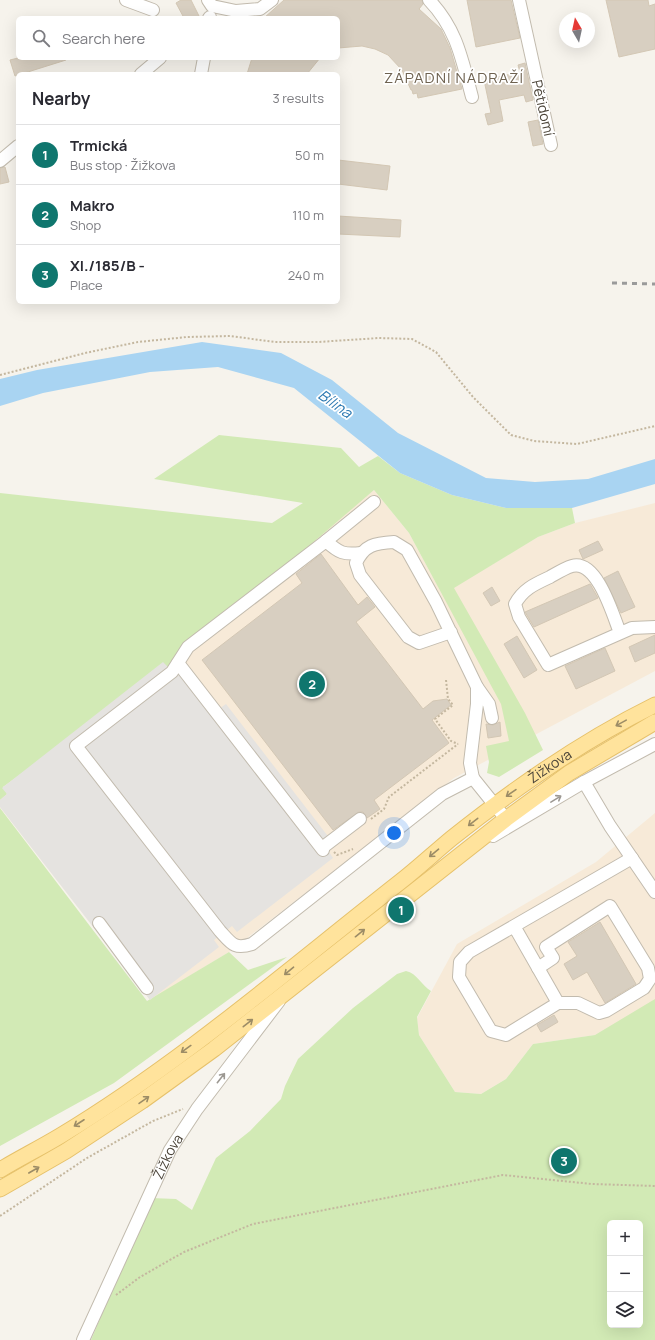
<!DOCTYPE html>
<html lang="en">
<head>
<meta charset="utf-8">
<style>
  body { margin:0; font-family:Manrope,sans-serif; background:#f7f7f7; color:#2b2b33 }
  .controls { position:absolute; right:12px; bottom:12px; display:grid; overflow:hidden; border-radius:6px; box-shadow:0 4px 16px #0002 }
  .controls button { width:36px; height:36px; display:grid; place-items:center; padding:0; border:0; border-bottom:1px solid #e1e1e2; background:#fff; color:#2b2b33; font:20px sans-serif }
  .compass { position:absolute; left:559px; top:12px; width:36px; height:36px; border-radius:50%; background:#fff; box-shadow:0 4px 16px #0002; rotate:351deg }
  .you { position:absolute; left:394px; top:833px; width:14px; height:14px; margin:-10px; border:3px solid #fff; border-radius:50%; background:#1a73e8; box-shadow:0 0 0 6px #1a73e833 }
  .badge { display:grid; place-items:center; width:26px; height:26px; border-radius:50%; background:#0f766e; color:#fff; font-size:13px; font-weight:700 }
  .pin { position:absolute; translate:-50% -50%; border:2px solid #fff; box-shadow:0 1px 4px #0006 }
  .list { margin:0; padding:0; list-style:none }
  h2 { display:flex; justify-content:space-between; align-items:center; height:52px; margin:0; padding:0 16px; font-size:17px }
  h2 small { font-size:13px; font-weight:400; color:#7c7c81 }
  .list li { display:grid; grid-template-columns:26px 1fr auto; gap:12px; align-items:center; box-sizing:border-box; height:60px; padding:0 16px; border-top:1px solid #e1e1e2 }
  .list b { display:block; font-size:15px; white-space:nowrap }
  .list p { margin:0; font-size:13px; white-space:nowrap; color:#7c7c81 }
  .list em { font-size:13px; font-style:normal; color:#7c7c81 }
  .icon { flex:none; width:22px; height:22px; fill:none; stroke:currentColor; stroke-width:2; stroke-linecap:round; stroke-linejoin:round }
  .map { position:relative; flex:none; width:655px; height:1340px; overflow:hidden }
  .search { position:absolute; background:#fff; box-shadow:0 4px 16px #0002; left:16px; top:16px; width:324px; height:44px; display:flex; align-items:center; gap:10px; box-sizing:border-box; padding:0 14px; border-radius:6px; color:#7c7c81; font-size:15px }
  .panel { position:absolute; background:#fff; box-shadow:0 4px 16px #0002; left:16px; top:72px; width:324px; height:232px; border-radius:6px }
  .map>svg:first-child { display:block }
</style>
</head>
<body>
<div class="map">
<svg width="655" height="1340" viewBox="0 0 655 1340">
  <rect width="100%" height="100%" fill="#f6f3ec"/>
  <g fill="#f7ead8">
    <polygon points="374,490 409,533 442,594 538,537 575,523 655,503 655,671 454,778 229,952 150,1000 0,807 0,799 7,793 2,788"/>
    <polygon points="655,813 655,1006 595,1035 533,1044 506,1079 481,1094 455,1092 419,1035 417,1018 457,944 596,862"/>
  </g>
  <g fill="#d2eab5" fill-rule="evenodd">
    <polygon points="219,435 341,448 359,467 378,456 400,473 452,495 506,508 572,508 575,523 538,537 454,588 525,713 543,750 499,777 487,773 489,762 486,746 509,741 501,704 409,533 374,490 172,664 3,787 7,794 0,800 0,493 272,523 303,503 154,479"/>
    <polygon points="0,808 147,1001 229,952 248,970 287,957 114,1083 0,1146"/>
    <path d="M406,971C417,973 422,986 431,991L417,1017L419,1035L455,1092L481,1094L506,1079L533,1044L595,1035L655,999V1340H91L151,1198L176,1199L192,1210L216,1158L250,1131L281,1099L285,1086L298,1059L353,1008L397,974ZM610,1223H640V1325H610Z"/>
  </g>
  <polygon fill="#e5e3e0" points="163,662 169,668 172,664 219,709 226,704 334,844 327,849 333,858 237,932 232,926 214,940 219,947 150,1000 0,807 0,800 7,794 2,788"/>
  <polygon fill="#a9d4f2" points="202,342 281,353 332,380 398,433 486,478 535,482 588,479 655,459 655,484 572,508 506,508 452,495 400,473 294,388 218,367 150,372 43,393 0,406 0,379 37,370"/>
  <g fill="#d8cfc1" stroke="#d3c7b4">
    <polygon points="181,0 191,0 200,18 184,18 176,3"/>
    <polygon points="284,0 422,0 423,4 419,9 441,29 450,48 462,89 418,98 417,93 413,94 412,90 411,90 402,70 388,55 375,49 362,46 338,48 338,18 264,18"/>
    <polygon points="467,0 511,0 520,38 476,47"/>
    <polygon points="606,0 648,0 649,6 655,4 655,49 619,57"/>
    <polygon points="18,58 65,58 66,60 15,76 10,60"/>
    <polygon points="252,58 320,58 307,74 247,74"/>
    <polygon points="525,63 533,100 526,102 524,95 499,100 503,121 488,125 485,114 491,113 484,80 520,72 518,65"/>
    <polygon points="538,120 543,144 533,146 528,122"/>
    <polygon points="338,160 390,166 387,190 338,184"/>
    <polygon points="5,167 9,182 0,184 0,168"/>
    <polygon points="338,216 401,220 400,237 338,234"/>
    <polygon points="598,541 603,550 583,559 579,550"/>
    <polygon points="321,554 358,605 367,597 375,607 356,622 423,709 433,701 447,699 451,705 432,720 449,743 374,800 380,809 367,818 363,812 359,812 333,830 202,660 302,583 296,574"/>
    <polygon points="618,571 635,607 621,613 604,578"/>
    <polygon points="590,584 598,598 534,627 525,612"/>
    <polygon points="492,587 500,601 491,606 483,593"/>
    <polygon points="655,635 655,653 635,662 629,647"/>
    <polygon points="517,636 537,670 524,678 504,644"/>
    <polygon points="605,648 615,671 576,689 565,666"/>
    <polygon points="500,722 501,736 488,738 486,724 493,725"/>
    <polygon points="600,922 636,984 605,1003 587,972 573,980 564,964 577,956 568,942"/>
    <polygon points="554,1015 558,1022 541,1032 537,1025"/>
  </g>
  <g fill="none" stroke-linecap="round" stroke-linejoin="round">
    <defs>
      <g id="minor">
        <polyline points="126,0 153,10"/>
        <polyline points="208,0 212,6 236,11 260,9 272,0"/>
        <path d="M429,0C457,29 462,60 472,97"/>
        <polyline points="519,0 551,145"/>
        <polyline points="209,18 210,17"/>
        <polyline points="141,74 160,58"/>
        <polyline points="201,74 204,58"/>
        <polyline points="0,161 18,146"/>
        <polyline points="326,541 374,502"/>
        <path d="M361,553C344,555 339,553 326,541L188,647L172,672L76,746L220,931C231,943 234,950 252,944L442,794L473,778L506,819"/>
        <path d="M451,632L419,643L408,637L360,575L356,563C364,545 375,543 394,542L407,550L436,602L477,687V704L470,763L473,778"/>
        <path d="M620,633C613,615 597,559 572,566C565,568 557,573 550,577C535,584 523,589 515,604L519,617L548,665L632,628L655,627"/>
        <polyline points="178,663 323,850"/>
        <polyline points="477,687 489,704 492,718"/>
        <polyline points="584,782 610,826 655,892"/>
        <polyline points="493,836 584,782 655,744"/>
        <polyline points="322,848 360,819"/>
        <polyline points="99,923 147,988"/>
        <polyline points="514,926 558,1003 506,1035 491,1031 459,977 460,962 469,952 632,858"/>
        <polyline points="538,968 553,958 546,947 610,906 648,968 650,979 644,988 606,1011 599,1013 578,1003 558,1003"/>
        <path id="s1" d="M83,1340L170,1150L197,1109L279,1001"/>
      </g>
      <g id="major">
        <path id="s2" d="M0,1170C20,1158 40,1148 60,1136C181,1063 289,969 400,882C418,868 435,852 452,838C516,787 582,741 655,705"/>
        <polyline points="0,1189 66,1151 142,1101 214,1049 506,819 569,773 655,722"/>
      </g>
    </defs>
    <use href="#minor" stroke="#c2bbae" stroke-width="14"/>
    <use href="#major" stroke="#e6c16a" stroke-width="17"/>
    <g stroke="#c4b79f" stroke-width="2" stroke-dasharray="2 2" stroke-linecap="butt">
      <polyline points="0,375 85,353 138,342 187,337 230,336 275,342 318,342 379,338 412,339 436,352 473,397 511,435 534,441 577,444 655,426"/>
      <polyline points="446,680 448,699 453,705 435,719 451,741 458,744"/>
      <polyline points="371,819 384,809 389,797 458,744"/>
      <polyline points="334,852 337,855 353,849"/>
      <polyline points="0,1216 87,1158 153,1121 183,1109"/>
      <polyline points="116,1295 140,1277 184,1252 253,1224 503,1175 592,1184 655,1186"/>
    </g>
    <use href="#minor" stroke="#fff" stroke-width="12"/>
    <use href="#major" stroke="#ffe39c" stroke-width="15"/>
    <polyline stroke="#9a9a9a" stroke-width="3" stroke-dasharray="5 5" stroke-linecap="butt" points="612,283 655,284"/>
  </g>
  <defs><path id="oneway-shaft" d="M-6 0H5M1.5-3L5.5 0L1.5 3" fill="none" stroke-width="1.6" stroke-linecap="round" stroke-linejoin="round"/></defs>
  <g stroke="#9c8c66">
    <use href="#oneway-shaft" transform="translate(621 723) rotate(151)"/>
    <use href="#oneway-shaft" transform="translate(511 793) rotate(145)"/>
    <use href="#oneway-shaft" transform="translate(473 822) rotate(142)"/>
    <use href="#oneway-shaft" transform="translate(434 853) rotate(140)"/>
    <use href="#oneway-shaft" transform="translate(360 933) rotate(-39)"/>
    <use href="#oneway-shaft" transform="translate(289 971) rotate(140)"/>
    <use href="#oneway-shaft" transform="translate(248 1023) rotate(-38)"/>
    <use href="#oneway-shaft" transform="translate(186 1049) rotate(144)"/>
    <use href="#oneway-shaft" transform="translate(144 1100) rotate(-35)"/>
    <use href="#oneway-shaft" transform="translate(79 1123) rotate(147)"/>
    <use href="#oneway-shaft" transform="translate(34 1170) rotate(-30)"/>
  </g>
  <g stroke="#9c9892">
    <use href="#oneway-shaft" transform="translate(556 799) rotate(-31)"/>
    <use href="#oneway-shaft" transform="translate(221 1078) rotate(-52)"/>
  </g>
  <g text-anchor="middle" stroke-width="3.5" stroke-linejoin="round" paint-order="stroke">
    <g font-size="14" fill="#4b4439" stroke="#fff">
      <text transform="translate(543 108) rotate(77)" y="5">Pětidomí</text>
      <text dy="5" stroke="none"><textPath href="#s2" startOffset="683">Žižkova</textPath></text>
      <text dy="5" stroke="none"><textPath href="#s1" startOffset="202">Žižkova</textPath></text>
    </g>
    <g font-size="15" letter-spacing="1" fill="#6e6250" stroke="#fff">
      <text x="454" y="83">ZÁPADNÍ NÁDRAŽÍ</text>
    </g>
    <g font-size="15" font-style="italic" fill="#2e7ab2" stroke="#fff">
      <text transform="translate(335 404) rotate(35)" y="5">Bílina</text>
    </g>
  </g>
</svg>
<div class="controls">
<button>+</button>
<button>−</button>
<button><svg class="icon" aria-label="layers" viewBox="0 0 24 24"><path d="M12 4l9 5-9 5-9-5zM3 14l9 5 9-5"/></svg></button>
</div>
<svg class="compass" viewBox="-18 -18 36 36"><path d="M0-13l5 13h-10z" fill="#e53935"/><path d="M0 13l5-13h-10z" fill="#7c7c81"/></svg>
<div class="you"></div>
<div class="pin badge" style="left:401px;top:910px">1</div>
<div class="pin badge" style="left:312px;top:684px">2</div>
<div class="pin badge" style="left:564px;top:1161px">3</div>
<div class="search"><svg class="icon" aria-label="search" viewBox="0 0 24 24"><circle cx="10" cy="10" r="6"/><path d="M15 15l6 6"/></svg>Search here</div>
<section class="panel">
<h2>Nearby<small>3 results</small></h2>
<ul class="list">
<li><span class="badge">1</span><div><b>Trmická</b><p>Bus stop · Žižkova</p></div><em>50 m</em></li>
<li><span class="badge">2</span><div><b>Makro</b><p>Shop</p></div><em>110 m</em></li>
<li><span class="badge">3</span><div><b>XI./185/B -</b><p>Place</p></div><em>240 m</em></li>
</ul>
</section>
</div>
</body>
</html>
